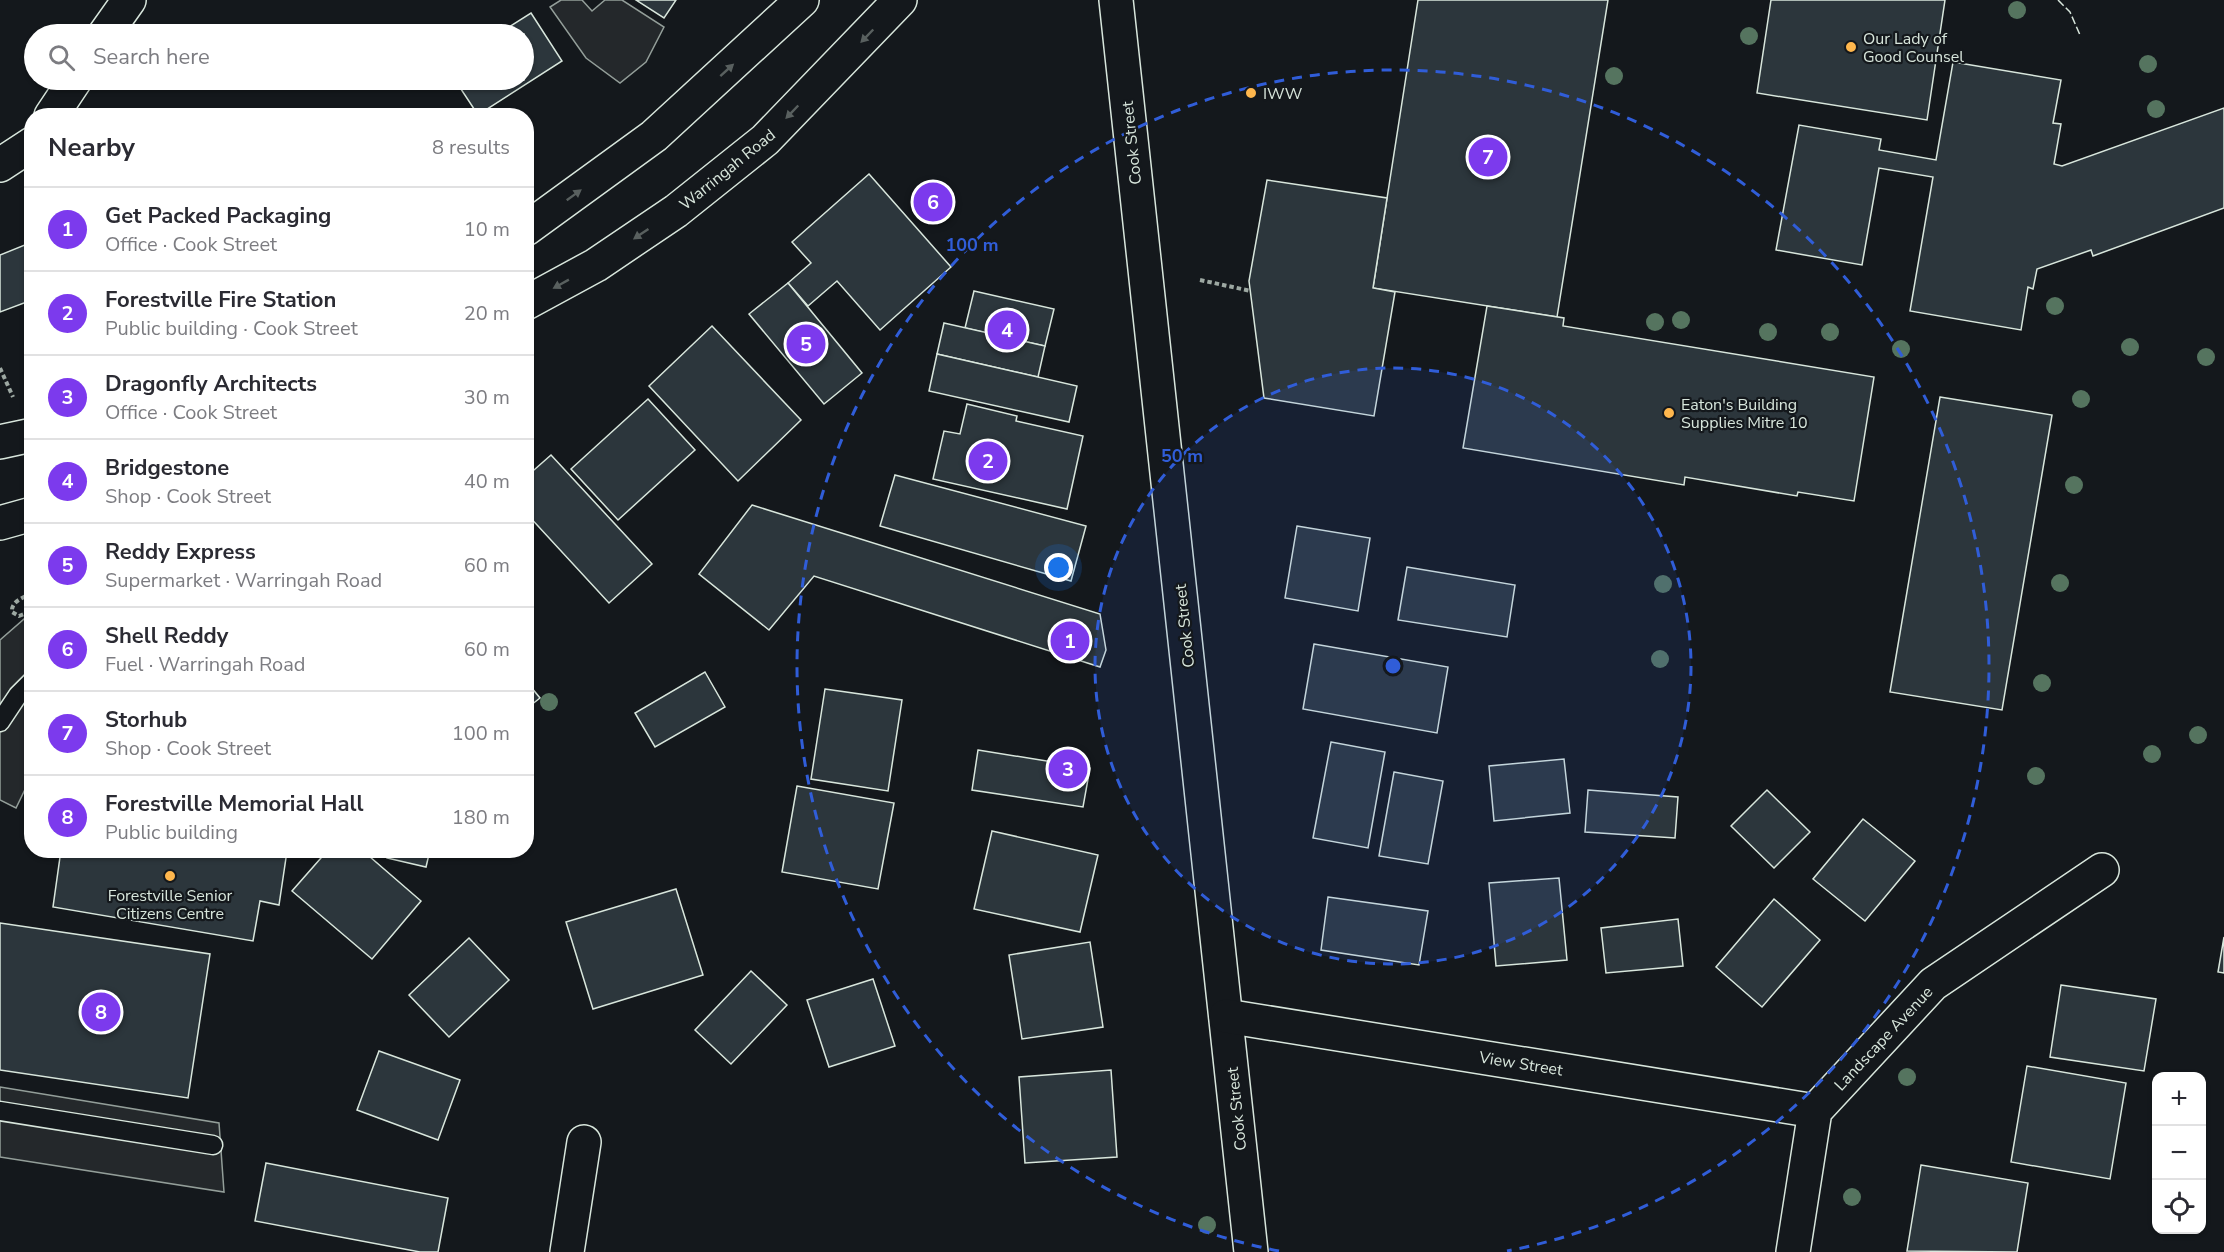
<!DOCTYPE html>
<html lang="en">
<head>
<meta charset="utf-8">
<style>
  body { margin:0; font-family:"Nunito Sans",sans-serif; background:#f2f2f3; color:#2b2b33 }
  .controls { position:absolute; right:18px; bottom:18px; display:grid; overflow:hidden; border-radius:12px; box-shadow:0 2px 4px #0004 }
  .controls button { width:54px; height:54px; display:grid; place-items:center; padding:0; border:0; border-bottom:2px solid #e1e1e2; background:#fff; color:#2b2b33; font:30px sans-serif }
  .you { position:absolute; left:1059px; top:568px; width:21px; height:21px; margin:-15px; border:4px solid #fff; border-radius:50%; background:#1a73e8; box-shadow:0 0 0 9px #1a73e833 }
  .badge { display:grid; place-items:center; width:39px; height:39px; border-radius:50%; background:#7c3aed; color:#fff; font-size:20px; font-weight:700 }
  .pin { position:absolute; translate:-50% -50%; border:3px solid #fff; box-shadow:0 2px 6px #0006 }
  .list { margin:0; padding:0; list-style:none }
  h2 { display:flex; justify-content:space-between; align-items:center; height:78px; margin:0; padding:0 24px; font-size:26px }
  h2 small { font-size:20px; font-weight:400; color:#7c7c81 }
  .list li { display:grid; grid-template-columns:39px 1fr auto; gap:18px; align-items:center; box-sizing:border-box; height:84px; padding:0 24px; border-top:2px solid #e1e1e2 }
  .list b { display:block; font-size:22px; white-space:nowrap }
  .list p { margin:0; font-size:20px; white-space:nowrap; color:#7c7c81 }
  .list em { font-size:20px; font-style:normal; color:#7c7c81 }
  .icon { flex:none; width:33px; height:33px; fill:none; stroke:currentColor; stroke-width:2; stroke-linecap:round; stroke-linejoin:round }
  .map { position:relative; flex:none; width:2224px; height:1252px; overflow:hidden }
  .search { position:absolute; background:#fff; box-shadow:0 2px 4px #0004; left:24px; top:24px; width:510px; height:66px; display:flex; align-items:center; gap:15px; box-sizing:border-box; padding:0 21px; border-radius:33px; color:#7c7c81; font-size:22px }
  .panel { position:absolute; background:#fff; box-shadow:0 2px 4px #0004; left:24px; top:108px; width:510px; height:750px; border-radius:24px }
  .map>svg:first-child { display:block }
</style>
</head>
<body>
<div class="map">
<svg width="2224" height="1252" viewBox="0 0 2224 1252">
  <rect width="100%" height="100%" fill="#14181c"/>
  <g fill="#24282b" stroke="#939e99" stroke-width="1.5">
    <polygon points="561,0 582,0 592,11 605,0 622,0 664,27 646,62 620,83 586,58 550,7"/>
    <polygon points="31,613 31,777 16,808 0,800 0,640"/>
    <polygon points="0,1087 219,1123 224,1192 0,1157"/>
  </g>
  <g fill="#2c363c" stroke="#d8e6dc" stroke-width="1.5">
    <polygon points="636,0 676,0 664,18"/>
    <polygon points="1418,0 1608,0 1557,317 1373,288"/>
    <polygon points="1771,0 1945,0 1927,120 1757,93"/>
    <polygon points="531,13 562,61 478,115 455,80 524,80 524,34 498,34"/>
    <polygon points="1953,62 2061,80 2053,123 2061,124 2054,164 2062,166 2224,108 2224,208 2093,256 2091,250 2037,269 2033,289 2028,287 2021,330 1910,311 1933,177 1879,168 1862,265 1776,250 1799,125 1881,139 1879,150 1936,160"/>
    <polygon points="869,174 951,267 880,330 837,281 808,306 788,283 811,263 792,242"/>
    <polygon points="1267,180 1387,198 1373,288 1395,292 1374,416 1264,398 1249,281"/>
    <polygon points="32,242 32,300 0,312 0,255"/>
    <polygon points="788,283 862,373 824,404 749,314"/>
    <polygon points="974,291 1054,309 1045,346 965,328"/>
    <polygon points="1487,306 1564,318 1563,326 1874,377 1854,501 1798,492 1797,496 1685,477 1684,485 1463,448"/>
    <polygon points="944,323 1045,346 1038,377 937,354"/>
    <polygon points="712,326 801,420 738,481 649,386"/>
    <polygon points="937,354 1077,386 1069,422 929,391"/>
    <polygon points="1940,397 2052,415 2002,710 1890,692"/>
    <polygon points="648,399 695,450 618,520 571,469"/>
    <polygon points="967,404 1017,416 1016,421 1083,436 1067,509 933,479 944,431 960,434"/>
    <polygon points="551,455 652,564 609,603 526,513 526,477"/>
    <polygon points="895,475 1086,526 1071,581 880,526"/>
    <polygon points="752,505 1100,614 1106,650 1100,667 814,576 769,630 699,574"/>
    <polygon points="1297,526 1370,538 1358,611 1285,598"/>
    <polygon points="1407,567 1515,585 1507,637 1398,620"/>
    <polygon points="1314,644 1448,667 1437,733 1303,709"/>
    <polygon points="705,672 725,707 655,747 635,713"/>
    <polygon points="526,681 540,698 526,709"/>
    <polygon points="825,689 902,700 888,791 811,779"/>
    <polygon points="1331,742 1385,752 1368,848 1313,838"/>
    <polygon points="978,750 1090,768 1083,807 972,790"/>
    <polygon points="1564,759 1570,813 1494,821 1489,766"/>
    <polygon points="1394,772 1443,781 1428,864 1379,856"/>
    <polygon points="797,786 894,803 878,889 782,872"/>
    <polygon points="1588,790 1678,797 1675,838 1585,832"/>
    <polygon points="1767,790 1810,832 1774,868 1731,826"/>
    <polygon points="1863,819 1915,861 1865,921 1813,879"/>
    <polygon points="992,831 1098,855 1080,932 974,909"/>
    <polygon points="61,850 284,850 287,851 279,905 260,901 253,941 53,907"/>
    <polygon points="328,850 362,850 421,901 372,959 292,891"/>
    <polygon points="389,850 430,850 426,867 387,858"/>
    <polygon points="1559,878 1567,960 1496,966 1489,883"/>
    <polygon points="676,889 703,975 593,1009 566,922"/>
    <polygon points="1328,897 1428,911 1419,965 1321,950"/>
    <polygon points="1774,899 1820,940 1762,1007 1716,967"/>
    <polygon points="1678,919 1683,966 1606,973 1601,928"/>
    <polygon points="0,923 210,954 188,1098 0,1070"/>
    <polygon points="2224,937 2224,973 2218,972"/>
    <polygon points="469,938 509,980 449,1037 409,995"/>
    <polygon points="1090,942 1103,1027 1022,1039 1009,955"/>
    <polygon points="751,971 787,1005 731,1064 695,1030"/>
    <polygon points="873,979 895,1046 829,1067 807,1000"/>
    <polygon points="2061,985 2156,999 2144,1071 2050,1057"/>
    <polygon points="379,1051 460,1080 438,1140 357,1110"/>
    <polygon points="2027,1066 2126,1083 2110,1179 2011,1162"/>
    <polygon points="1111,1070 1117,1157 1025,1163 1019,1077"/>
    <polygon points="266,1163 448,1198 438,1252 420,1252 255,1221"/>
    <polygon points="1921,1165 2028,1183 2017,1252 1907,1251"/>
  </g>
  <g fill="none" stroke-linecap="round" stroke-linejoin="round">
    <defs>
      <g id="service">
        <polyline points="0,722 18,695 32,681"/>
        <polyline points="0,1111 213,1145"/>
      </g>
      <g id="minor">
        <polyline points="1116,0 1251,1252"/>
        <polyline points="105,34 129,0"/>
        <polyline points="51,116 75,80"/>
        <polyline points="0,165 32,144"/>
        <polyline points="1226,1016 1815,1111"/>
        <polyline points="567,1252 584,1142"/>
        <polyline points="1793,1252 1815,1111 1933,984 2102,870"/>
      </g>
      <g id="trunk">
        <polyline points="526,229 654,136 802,0"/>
        <polyline points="526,303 596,265 676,211 765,140 900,0"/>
        <polyline points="0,442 32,435"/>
        <polyline points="0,523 32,514"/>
      </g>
    </defs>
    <use href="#service" stroke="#d8e6dc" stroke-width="21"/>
    <use href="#minor" stroke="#d8e6dc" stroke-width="36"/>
    <use href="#trunk" stroke="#d8e6dc" stroke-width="36"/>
    <g stroke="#9da8a2" stroke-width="4" stroke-dasharray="4.5 3" stroke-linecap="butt">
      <polyline points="1200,280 1251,291"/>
      <polyline points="0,368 13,397"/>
      <path d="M32,593C23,598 11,601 12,612L19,616L32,611"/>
    </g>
    <use href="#service" stroke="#14181c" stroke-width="18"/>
    <use href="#minor" stroke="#14181c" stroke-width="33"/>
    <use href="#trunk" stroke="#14181c" stroke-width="33"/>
    <polyline stroke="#d8e6dc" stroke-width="1.5" stroke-dasharray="8 3" stroke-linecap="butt" points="2058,0 2070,12 2080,35"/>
  </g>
  <g fill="#55745f">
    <circle cx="2017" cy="10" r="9"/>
    <circle cx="1749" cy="36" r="9"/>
    <circle cx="2148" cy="64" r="9"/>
    <circle cx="1614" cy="76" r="9"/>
    <circle cx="2156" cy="109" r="9"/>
    <circle cx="2055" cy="306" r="9"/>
    <circle cx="1681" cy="320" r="9"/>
    <circle cx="1655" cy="322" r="9"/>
    <circle cx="1768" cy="332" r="9"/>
    <circle cx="1830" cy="332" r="9"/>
    <circle cx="2130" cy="347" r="9"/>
    <circle cx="1901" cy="349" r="9"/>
    <circle cx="2206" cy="357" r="9"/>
    <circle cx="2081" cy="399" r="9"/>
    <circle cx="2074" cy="485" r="9"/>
    <circle cx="2060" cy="583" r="9"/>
    <circle cx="1663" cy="584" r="9"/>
    <circle cx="1660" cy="659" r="9"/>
    <circle cx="2042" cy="683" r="9"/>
    <circle cx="549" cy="702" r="9"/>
    <circle cx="2198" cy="735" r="9"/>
    <circle cx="2152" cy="754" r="9"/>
    <circle cx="2036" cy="776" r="9"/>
    <circle cx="1907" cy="1077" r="9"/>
    <circle cx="1852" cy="1197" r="9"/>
    <circle cx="1207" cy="1225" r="9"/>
  </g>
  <defs><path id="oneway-solid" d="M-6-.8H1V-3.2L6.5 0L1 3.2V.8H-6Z" transform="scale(1.5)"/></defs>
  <g fill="#59605f">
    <use href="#oneway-solid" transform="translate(867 36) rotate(134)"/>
    <use href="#oneway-solid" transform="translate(727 70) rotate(-42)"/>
    <use href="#oneway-solid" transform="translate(792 112) rotate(134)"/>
    <use href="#oneway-solid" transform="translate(574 195) rotate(-36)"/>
    <use href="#oneway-solid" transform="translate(641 234) rotate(146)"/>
    <use href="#oneway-solid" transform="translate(561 284) rotate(151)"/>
  </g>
  <circle cx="1393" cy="666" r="298" fill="#305dd8" fill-opacity=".12"/>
  <g fill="none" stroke="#305dd8" stroke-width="3" stroke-dasharray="10 8">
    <circle cx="1393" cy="666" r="298"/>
    <path d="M1279 1251A596 596 0 1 1 1507 1251"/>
  </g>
  <g fill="#ffb74d" stroke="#14181c" stroke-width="2">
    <circle cx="1851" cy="47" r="6"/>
    <circle cx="1251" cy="93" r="6"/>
    <circle cx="1669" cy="413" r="6"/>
    <circle cx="170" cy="876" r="6"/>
  </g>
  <g text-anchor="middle" stroke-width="4.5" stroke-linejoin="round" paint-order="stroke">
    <g font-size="16" fill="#d8e6dc" stroke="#14181c" text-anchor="start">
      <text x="1863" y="44">Our Lady of<tspan x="1863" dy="18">Good Counsel</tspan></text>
      <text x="1263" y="99">IWW</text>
      <text x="1681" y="410">Eaton's Building<tspan x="1681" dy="18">Supplies Mitre 10</tspan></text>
      <text x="170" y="901" text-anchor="middle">Forestville Senior<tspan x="170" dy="18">Citizens Centre</tspan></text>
    </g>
    <g font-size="16" fill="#d8e6dc" stroke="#14181c">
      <text transform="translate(1131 143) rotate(-96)" y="6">Cook Street</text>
      <text transform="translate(727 169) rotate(-39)" y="6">Warringah Road</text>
      <text transform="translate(1184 626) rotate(-96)" y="6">Cook Street</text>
      <text transform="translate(1883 1038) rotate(-47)" y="6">Landscape Avenue</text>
      <text transform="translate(1521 1063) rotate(9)" y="6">View Street</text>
      <text transform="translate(1236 1109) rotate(-96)" y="6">Cook Street</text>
    </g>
  </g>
  <circle cx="1393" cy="666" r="9" fill="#305dd8" stroke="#14181c" stroke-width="3"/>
  <g font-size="18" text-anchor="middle" font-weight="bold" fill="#305dd8" stroke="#14181c" stroke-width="4.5" stroke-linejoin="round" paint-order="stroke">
    <text x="972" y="251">100 m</text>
    <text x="1182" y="462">50 m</text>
  </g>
</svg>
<div class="controls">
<button>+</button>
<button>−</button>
<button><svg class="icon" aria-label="locate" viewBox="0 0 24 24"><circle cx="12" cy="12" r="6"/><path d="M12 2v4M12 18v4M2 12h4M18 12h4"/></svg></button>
</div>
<div class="you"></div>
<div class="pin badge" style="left:1070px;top:641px">1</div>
<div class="pin badge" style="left:988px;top:461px">2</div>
<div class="pin badge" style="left:1068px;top:769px">3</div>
<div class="pin badge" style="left:1007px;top:330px">4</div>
<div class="pin badge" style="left:806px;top:344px">5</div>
<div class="pin badge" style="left:933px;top:202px">6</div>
<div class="pin badge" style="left:1488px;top:157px">7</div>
<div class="pin badge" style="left:101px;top:1012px">8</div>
<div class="search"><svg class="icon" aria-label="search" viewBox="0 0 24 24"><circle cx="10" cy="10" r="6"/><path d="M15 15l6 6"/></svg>Search here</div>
<section class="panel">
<h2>Nearby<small>8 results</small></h2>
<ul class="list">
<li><span class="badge">1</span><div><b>Get Packed Packaging</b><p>Office · Cook Street</p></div><em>10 m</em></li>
<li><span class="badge">2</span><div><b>Forestville Fire Station</b><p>Public building · Cook Street</p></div><em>20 m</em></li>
<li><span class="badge">3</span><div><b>Dragonfly Architects</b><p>Office · Cook Street</p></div><em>30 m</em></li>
<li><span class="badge">4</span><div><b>Bridgestone</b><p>Shop · Cook Street</p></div><em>40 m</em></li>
<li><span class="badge">5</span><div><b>Reddy Express</b><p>Supermarket · Warringah Road</p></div><em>60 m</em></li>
<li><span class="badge">6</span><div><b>Shell Reddy</b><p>Fuel · Warringah Road</p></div><em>60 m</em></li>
<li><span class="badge">7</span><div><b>Storhub</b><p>Shop · Cook Street</p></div><em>100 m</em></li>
<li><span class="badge">8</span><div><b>Forestville Memorial Hall</b><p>Public building</p></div><em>180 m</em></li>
</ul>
</section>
</div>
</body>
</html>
